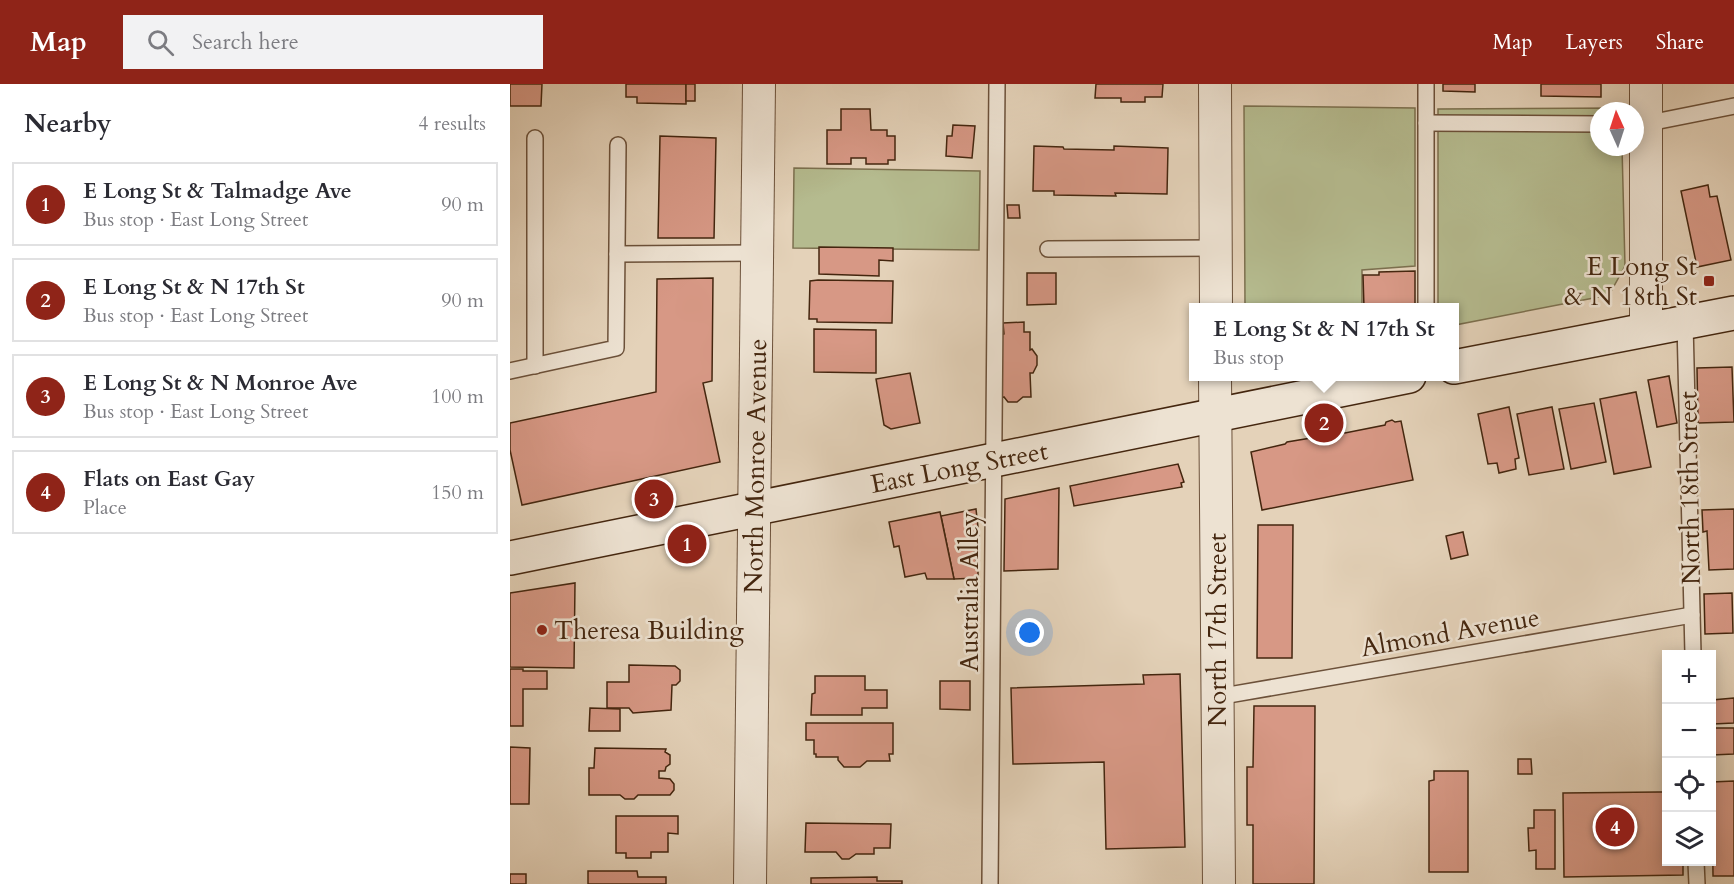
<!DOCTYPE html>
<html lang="en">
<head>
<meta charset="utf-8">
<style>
  body { margin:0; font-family:Cardo,serif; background:#f2f2f3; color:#2b2b33 }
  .controls { position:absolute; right:18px; bottom:18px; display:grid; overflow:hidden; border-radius:0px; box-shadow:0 3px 15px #0003 }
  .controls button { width:54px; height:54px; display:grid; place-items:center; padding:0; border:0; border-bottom:2px solid #e1e1e2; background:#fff; color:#2b2b33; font:30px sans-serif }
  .compass { position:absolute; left:1080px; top:18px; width:54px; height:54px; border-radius:50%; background:#fff; box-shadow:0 3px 15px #0003; rotate:357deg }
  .you { position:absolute; left:520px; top:549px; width:21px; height:21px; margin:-15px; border:4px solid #fff; border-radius:50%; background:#1a73e8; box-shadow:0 0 0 9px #1a73e833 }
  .badge { display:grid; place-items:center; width:39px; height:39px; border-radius:50%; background:#8f2418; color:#fff; font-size:20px; font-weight:700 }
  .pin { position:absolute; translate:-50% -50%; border:3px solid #fff; box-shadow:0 2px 6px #0006 }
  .popup { position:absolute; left:679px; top:219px; width:270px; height:78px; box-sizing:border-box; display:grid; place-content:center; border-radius:0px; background:#fff; filter:drop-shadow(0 2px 4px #0005); font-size:20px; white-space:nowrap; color:#7c7c81 }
  .popup b { font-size:22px; color:#2b2b33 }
  .popup::after { content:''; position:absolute; left:50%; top:100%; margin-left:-12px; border:12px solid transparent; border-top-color:#fff }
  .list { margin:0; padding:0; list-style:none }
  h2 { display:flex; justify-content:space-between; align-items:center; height:78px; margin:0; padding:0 24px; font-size:26px }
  h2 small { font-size:20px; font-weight:400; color:#7c7c81 }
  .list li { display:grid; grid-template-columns:39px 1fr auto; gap:18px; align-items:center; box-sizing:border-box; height:84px; margin:0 12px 12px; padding:0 12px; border:2px solid #e1e1e2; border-radius:0px }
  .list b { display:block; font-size:22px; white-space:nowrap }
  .list p { margin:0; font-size:20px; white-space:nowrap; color:#7c7c81 }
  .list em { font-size:20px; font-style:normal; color:#7c7c81 }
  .icon { flex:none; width:33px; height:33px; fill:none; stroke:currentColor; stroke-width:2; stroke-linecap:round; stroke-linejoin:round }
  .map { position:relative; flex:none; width:1224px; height:800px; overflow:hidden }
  header { display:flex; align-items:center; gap:36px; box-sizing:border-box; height:84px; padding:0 30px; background:#8f2418; color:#fff }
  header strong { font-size:28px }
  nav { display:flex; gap:33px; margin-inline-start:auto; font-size:21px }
  .search { width:420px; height:54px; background:#f2f2f3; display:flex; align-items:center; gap:15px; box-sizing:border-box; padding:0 21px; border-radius:0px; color:#7c7c81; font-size:22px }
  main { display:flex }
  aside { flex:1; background:#fff }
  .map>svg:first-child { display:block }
</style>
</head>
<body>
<header>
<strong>Map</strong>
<div class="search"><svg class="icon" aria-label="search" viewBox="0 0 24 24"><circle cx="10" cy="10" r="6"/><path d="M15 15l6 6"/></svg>Search here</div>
<nav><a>Map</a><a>Layers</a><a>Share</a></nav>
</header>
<main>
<aside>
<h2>Nearby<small>4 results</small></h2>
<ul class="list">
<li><span class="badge">1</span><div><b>E Long St &amp; Talmadge Ave</b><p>Bus stop · East Long Street</p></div><em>90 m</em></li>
<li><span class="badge">2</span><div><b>E Long St &amp; N 17th St</b><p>Bus stop · East Long Street</p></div><em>90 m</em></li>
<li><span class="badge">3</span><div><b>E Long St &amp; N Monroe Ave</b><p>Bus stop · East Long Street</p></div><em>100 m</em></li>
<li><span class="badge">4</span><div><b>Flats on East Gay</b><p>Place</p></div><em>150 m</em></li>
</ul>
</aside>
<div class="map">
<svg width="1224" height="800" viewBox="0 0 1224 800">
  <rect width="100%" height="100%" fill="#e4d2b9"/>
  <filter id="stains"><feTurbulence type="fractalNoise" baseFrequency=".00333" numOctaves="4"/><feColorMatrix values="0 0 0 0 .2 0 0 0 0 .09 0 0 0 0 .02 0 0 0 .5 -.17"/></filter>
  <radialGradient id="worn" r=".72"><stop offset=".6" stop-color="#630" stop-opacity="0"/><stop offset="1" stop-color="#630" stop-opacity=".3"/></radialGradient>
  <g fill="#b5bb8f" stroke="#7c704f" stroke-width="1.5">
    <polygon points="734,22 905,24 905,182 852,186 852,223 735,223"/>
    <polygon points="1111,24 1111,27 1089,27 1089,63 1112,63 1115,182 1099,211 945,241 944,224 928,223 928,25"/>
    <polygon points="284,84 470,87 469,166 283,164"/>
  </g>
  <g fill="#d79885" stroke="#44260f" stroke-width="1.5">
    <polygon points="0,0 32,0 31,22 0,22"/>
    <polygon points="116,0 176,0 176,20 127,19 127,13 116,13"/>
    <rect x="176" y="0" width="9" height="17"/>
    <polygon points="586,0 653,0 652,13 635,13 635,18 611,18 611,14 585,14"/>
    <polygon points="933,0 965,0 965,8 933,7"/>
    <polygon points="1031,0 1091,0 1091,13 1031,12"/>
    <polygon points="331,25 360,25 361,46 377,46 377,52 385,52 385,76 378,76 378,80 356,80 356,74 341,74 341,80 317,80 317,46 331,46"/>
    <polygon points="443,41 465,42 462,74 436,72 437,52 442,52"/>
    <polygon points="150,52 206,54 204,154 148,154"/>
    <polygon points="524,62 553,63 554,65 604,66 604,62 658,64 657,110 605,109 606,112 544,111 544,107 523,107"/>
    <polygon points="1198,101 1200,113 1207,112 1221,176 1187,183 1171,107"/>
    <polygon points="497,121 509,121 510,134 498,134"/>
    <polygon points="309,163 383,164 383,177 369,176 369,192 309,190"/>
    <polygon points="905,187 905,224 854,224 853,191 869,191 869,188"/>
    <polygon points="517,189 546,189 546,220 517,221"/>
    <polygon points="203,194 202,297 193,299 210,378 12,421 0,366 0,339 146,308 147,195"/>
    <polygon points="308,196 383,197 382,239 307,238 307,235 299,235 300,197"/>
    <polygon points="514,238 514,248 520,248 520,266 522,265 527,272 527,281 523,289 520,289 521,313 513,313 507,318 498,318 494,313 491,314 490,251 494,250 493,239"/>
    <polygon points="304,245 366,246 366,289 304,288"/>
    <polygon points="1222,283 1224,338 1188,339 1187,284"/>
    <polygon points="400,289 410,339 381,345 374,341 366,295"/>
    <polygon points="1159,292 1167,339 1147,343 1138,296"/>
    <polygon points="1126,308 1141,383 1104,390 1090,315"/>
    <polygon points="1084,319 1096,378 1061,385 1049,325"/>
    <polygon points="999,323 1009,374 1005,375 1006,385 989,389 987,379 978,380 968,330"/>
    <polygon points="1042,323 1054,385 1019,391 1007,330"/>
    <polygon points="882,336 885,338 891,337 903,396 752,426 741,368 775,360 777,358 825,350 831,347 835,349 875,341 876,338"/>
    <polygon points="668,380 674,398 671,399 672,403 564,422 560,402"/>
    <polygon points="549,404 548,485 494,487 495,415"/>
    <polygon points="466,425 469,452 462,453 466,477 468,476 468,494 444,495 431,432"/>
    <polygon points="1224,425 1224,485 1199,486 1197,447 1193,448 1192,426"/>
    <polygon points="430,428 444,495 417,495 415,489 395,493 389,462 384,463 379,438"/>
    <polygon points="748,441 783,441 782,574 747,574"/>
    <polygon points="953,448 958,471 941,475 936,452"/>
    <polygon points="65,499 64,584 0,583 0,509"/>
    <polygon points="1222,509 1223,549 1195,550 1194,510"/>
    <polygon points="119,581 165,582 170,586 170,597 166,601 162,601 161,626 123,629 119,624 97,624 97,598 119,598"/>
    <polygon points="0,585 13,585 13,587 37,587 37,605 13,605 13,642 0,642"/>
    <polygon points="670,590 675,763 596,765 594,678 503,680 501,604 634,600 633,591"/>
    <polygon points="305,592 355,592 355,606 377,606 377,624 352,624 352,631 301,631 302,610 305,609"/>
    <polygon points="430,597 460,597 460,626 430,625"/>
    <polygon points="1224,614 1224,639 1203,640 1202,616"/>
    <polygon points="744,622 805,622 804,800 743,800 743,741 737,741 737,683 743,683"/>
    <polygon points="80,624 110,625 110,647 79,647"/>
    <polygon points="296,639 383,639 383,670 379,670 380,677 357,677 350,683 334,683 328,676 328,673 306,673 306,670 304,670 304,656 296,656"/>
    <polygon points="1202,644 1224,644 1224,670 1202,671"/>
    <polygon points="0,663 20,664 19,720 0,720"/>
    <polygon points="85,664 156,665 155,668 160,671 160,680 156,683 155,687 149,687 149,694 160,695 164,700 164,706 160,711 128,711 124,715 115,715 110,711 79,711 79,684 84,684"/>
    <polygon points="1008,675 1021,675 1022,690 1008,690"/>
    <polygon points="924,687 958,687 958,788 919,788 919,697 924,696"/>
    <polygon points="1224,697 1224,792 1203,792 1202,698"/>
    <polygon points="1149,708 1156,708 1156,778 1173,778 1173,791 1054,793 1053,709"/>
    <polygon points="1024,726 1045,726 1045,785 1026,785 1026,766 1019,767 1018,744 1024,744"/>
    <polygon points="106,732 168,732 168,750 158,749 158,768 141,768 141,774 116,774 116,769 106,769"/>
    <polygon points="296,739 381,740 380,764 364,764 364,770 346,770 339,775 332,775 326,768 295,768"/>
    <polygon points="78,787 127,787 128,793 156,793 156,800 78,800"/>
    <rect x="0" y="790" width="16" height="10"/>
    <polygon points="367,793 367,797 392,797 392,800 301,800 301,794"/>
  </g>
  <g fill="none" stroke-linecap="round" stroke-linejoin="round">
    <defs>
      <g id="lane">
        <polyline points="916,0 916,224"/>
        <polyline points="916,39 1089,40"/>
        <polyline points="1134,40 1224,22"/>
        <polyline points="25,54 25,282"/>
        <polyline points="538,165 706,164"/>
        <polyline points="107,170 247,169"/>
        <polyline points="1175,239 1183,570"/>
        <polyline points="0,287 106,264 108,61"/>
        <polyline points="707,613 1182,531"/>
        <polyline points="1186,778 1187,800"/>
        <polyline points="480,800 487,0"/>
      </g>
      <g id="street">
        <polyline points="705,0 706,224"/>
        <polyline points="1136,0 1136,245"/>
        <polyline points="705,292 709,800"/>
        <polyline points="240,800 249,0"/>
      </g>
      <g id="secondary">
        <polyline points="944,283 1224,229"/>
        <polyline points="0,474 899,292"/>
      </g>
    </defs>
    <use href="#lane" stroke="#6c513a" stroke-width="18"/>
    <use href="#street" stroke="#6c513a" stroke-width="34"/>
    <use href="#secondary" stroke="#44260f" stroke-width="36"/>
    <use href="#lane" stroke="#ede2d2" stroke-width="15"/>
    <use href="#street" stroke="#ede2d2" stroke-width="32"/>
    <use href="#secondary" stroke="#ede2d2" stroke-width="33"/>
  </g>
  <g fill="#8f2418" stroke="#ede2d2" stroke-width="2">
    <rect x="1193" y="191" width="12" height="12" rx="3"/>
    <circle cx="32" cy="546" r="6"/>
  </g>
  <g text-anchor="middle" stroke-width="5" stroke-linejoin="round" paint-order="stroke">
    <g font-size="26" fill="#44260f" stroke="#ede2d2" text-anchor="end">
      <text x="1187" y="191">E Long St<tspan x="1187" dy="30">&amp; N 18th St</tspan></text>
      <text x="44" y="555" text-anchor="start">Theresa Building</text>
    </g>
    <g font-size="26" fill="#44260f" stroke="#ede2d2">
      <text transform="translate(245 382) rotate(-89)" y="9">North Monroe Avenue</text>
      <text transform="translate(449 383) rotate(-11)" y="9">East Long Street</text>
      <text transform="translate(1179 404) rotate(-91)" y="9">North 18th Street</text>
      <text transform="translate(459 508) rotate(-90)" y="9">Australia Alley</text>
      <text transform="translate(707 546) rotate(-90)" y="9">North 17th Street</text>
      <text transform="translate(940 548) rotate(-10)" y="9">Almond Avenue</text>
    </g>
  </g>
  <rect width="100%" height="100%" filter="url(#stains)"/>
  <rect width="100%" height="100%" fill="url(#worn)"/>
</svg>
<div class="controls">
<button>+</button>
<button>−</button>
<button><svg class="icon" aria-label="locate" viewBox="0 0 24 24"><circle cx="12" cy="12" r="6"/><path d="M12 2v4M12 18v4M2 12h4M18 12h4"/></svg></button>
<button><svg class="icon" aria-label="layers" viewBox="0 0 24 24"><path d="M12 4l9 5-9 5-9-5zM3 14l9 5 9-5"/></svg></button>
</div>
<svg class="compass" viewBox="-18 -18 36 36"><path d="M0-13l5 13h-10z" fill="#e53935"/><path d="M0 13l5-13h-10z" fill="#7c7c81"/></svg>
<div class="you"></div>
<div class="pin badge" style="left:177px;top:460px">1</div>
<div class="pin badge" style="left:814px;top:339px">2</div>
<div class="popup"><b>E Long St &amp; N 17th St</b>Bus stop</div>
<div class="pin badge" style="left:144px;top:415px">3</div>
<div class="pin badge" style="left:1105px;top:743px">4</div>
</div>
</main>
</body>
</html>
